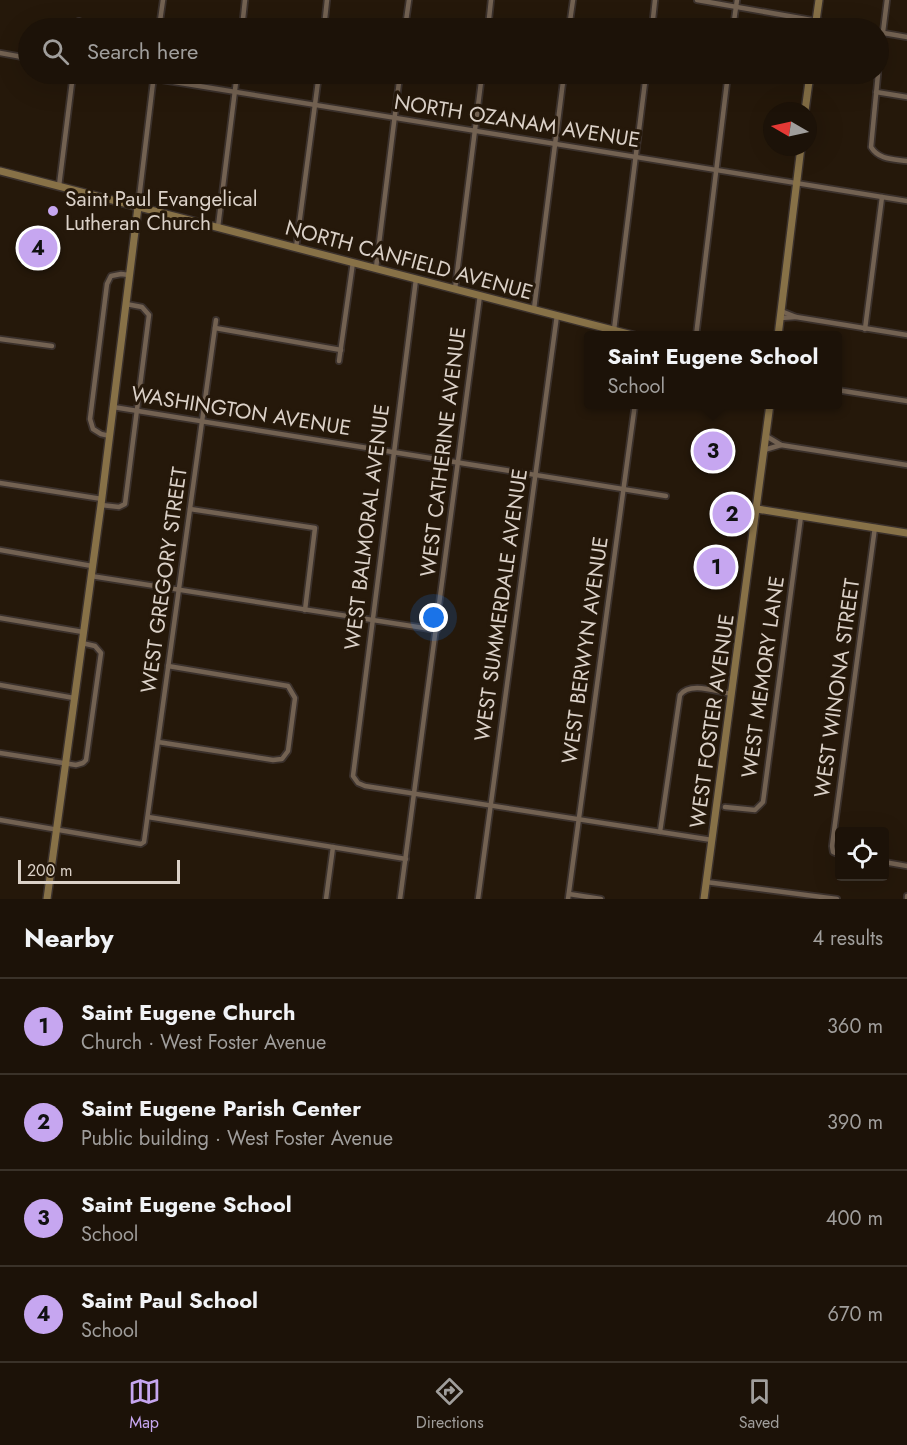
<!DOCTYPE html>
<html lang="en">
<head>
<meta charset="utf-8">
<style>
  body { margin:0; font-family:Jost,sans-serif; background:#292016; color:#f1f3f6 }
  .controls { position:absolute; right:18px; bottom:18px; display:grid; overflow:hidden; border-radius:6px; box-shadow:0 6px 24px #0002 }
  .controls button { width:54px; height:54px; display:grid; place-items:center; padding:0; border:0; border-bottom:2px solid #3a3229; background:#1c1208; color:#f1f3f6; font:30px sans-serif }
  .compass { position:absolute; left:763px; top:102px; width:54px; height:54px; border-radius:50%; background:#1c1208; box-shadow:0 6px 24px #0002; rotate:279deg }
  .scale { position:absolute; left:18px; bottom:15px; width:162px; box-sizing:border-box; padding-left:6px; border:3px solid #dbd1c8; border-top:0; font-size:16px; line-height:21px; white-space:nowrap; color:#dbd1c8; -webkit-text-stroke:4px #25180a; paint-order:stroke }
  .you { position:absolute; left:434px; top:618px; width:21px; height:21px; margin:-15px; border:4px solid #fff; border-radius:50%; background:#1a73e8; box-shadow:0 0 0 9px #1a73e833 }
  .badge { display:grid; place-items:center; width:39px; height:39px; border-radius:50%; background:#c6a6f0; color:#111; font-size:20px; font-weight:700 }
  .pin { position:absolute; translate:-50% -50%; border:3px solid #fff; box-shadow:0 2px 6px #0006 }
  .popup { position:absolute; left:584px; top:331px; width:258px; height:78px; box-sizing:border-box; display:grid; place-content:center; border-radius:6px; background:#1c1208; filter:drop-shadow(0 2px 4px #0005); font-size:20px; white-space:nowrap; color:#a09e9c }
  .popup b { font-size:22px; color:#f1f3f6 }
  .popup::after { content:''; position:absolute; left:50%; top:100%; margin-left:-12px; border:12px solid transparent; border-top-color:#1c1208 }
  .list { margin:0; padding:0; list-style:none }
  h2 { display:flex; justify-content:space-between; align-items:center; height:78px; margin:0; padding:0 24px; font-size:26px }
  h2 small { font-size:20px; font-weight:400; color:#a09e9c }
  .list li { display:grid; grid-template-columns:39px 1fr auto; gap:18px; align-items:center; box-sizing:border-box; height:96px; padding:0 24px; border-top:2px solid #3a3229 }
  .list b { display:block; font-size:22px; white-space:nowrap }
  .list p { margin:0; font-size:20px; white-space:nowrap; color:#a09e9c }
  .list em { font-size:20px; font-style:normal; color:#a09e9c }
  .icon { flex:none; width:33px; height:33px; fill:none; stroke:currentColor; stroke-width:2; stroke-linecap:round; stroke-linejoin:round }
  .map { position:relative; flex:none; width:907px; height:899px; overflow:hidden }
  .search { position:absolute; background:#1c1208; box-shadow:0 6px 24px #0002; left:18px; right:18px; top:18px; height:66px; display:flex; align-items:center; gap:15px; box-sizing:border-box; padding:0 21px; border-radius:33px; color:#a09e9c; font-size:22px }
  .sheet { height:462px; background:#1c1208 }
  nav { display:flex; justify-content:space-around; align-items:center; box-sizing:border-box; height:84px; border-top:2px solid #3a3229; background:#1c1208; font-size:16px; color:#a09e9c }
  nav a { display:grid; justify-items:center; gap:3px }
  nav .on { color:#c6a6f0 }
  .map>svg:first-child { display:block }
</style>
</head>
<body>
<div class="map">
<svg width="907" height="899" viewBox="0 0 907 899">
  <rect width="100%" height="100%" fill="#25180a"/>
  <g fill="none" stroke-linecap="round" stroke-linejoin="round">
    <defs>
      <g id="street">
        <polyline points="697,0 857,28"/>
        <polyline points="78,28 79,21"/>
        <polyline points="159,28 163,0"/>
        <polyline points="242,28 245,0"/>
        <polyline points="324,28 327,0"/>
        <polyline points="405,28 409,0"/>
        <polyline points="488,28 491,0"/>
        <polyline points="569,28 573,0"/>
        <polyline points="652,28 655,0"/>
        <polyline points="733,28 737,0"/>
        <polyline points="878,32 907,37"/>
        <polyline points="0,53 28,58"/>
        <polyline points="878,72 887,0"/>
        <polyline points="125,74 907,201"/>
        <path d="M878,74L871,147C879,160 893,159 907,161"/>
        <polyline points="876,92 907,97"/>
        <polyline points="59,186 73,74"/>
        <polyline points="138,207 154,74"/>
        <polyline points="218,227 237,74"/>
        <polyline points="296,248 319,74"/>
        <polyline points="376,268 400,74"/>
        <polyline points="416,279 353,776 358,783 365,786 712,840"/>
        <polyline points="455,289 482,74"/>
        <polyline points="534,309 564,74"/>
        <polyline points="781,311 796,317 907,335"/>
        <polyline points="780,318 796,317"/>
        <polyline points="215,328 341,350"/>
        <polyline points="865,329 882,197"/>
        <polyline points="614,330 646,74"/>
        <polyline points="696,336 728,74"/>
        <polyline points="0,339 52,346"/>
        <polyline points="339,361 353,262"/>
        <polyline points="837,390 907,401"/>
        <polyline points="113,407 666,496"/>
        <polyline points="110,436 101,434 93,429 90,419 107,284 111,276 121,274 129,275"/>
        <polyline points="766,436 781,445 907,465"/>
        <polyline points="764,450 781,445"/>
        <polyline points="0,483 102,499"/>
        <polyline points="101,505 119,507 125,504 149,315 142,307 126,304"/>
        <polyline points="190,509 315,528 305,610"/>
        <polyline points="0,550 92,566"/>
        <polyline points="91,576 437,630"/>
        <polyline points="0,618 83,632"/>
        <polyline points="0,685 74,698"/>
        <polyline points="158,742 273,760 282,759 288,751 295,698 288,686 168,666"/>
        <polyline points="0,753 76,765 83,763 86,760 101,653 95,646 82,643"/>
        <polyline points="725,807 755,810 763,802 801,516"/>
        <polyline points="148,817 406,859"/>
        <polyline points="0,820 141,844 144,842 216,320"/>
        <path d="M660,832L680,695C690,681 717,692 732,694"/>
        <polyline points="840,855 833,852 832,846 875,527"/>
        <polyline points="884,862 907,866"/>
        <polyline points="706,882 837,899"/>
        <polyline points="569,894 601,899"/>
        <polyline points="326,899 333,847"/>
        <polyline points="400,899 480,295"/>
        <polyline points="478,899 557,315"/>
        <polyline points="568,899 635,404"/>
        <polyline points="907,899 907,896"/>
      </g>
      <g id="secondary">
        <polyline points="815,28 819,0"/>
        <polyline points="805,111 810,74"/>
        <polyline points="0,171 636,336"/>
        <polyline points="778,336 801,147"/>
        <polyline points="757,509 907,533"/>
        <polyline points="47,899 101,505 138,207"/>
        <polyline points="704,899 770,404"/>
      </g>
    </defs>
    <use href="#street" stroke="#3b312c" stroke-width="8"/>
    <use href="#secondary" stroke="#3b312c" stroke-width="10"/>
    <use href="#street" stroke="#736252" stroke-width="4.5"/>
    <use href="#secondary" stroke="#877147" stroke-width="7"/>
  </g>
  <circle fill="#c6a6f0" stroke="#25180a" stroke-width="2" cx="53" cy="211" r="6"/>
  <g text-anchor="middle" stroke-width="6" stroke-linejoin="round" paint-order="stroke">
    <g font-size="21" fill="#dbd1c8" stroke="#25180a">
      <text transform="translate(517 121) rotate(9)" y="7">NORTH OZANAM AVENUE</text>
      <text transform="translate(409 260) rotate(15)" y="7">NORTH CANFIELD AVENUE</text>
      <text transform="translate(241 411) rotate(9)" y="7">WASHINGTON AVENUE</text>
      <text transform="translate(443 452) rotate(-83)" y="7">WEST CATHERINE AVENUE</text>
      <text transform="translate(367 527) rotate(-83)" y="7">WEST BALMORAL AVENUE</text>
      <text transform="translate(164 580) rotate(-82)" y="7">WEST GREGORY STREET</text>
      <text transform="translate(501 605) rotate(-82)" y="7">WEST SUMMERDALE AVENUE</text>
      <text transform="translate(585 650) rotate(-82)" y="7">WEST BERWYN AVENUE</text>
      <text transform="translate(763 677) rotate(-82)" y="7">WEST MEMORY LANE</text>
      <text transform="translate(837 688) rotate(-82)" y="7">WEST WINONA STREET</text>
      <text transform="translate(712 721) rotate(-82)" y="7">WEST FOSTER AVENUE</text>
    </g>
    <g font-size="21" fill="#dbd1c8" stroke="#25180a" text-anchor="start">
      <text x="65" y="206">Saint Paul Evangelical<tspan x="65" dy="24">Lutheran Church</tspan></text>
    </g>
  </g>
</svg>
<div class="controls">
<button><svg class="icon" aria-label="locate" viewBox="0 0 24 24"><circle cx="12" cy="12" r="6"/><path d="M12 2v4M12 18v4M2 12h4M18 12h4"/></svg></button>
</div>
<svg class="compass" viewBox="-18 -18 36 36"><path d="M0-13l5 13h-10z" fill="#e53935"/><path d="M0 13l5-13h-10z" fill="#a09e9c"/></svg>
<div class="scale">200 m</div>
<div class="you"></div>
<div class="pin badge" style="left:716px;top:567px">1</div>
<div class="pin badge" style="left:732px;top:514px">2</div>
<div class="pin badge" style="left:713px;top:451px">3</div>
<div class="popup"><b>Saint Eugene School</b>School</div>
<div class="pin badge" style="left:38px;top:248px">4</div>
<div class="search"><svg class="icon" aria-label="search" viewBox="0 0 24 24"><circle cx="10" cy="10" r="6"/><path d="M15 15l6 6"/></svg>Search here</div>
</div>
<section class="sheet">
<h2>Nearby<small>4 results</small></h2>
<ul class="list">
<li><span class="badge">1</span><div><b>Saint Eugene Church</b><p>Church · West Foster Avenue</p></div><em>360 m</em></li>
<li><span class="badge">2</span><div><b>Saint Eugene Parish Center</b><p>Public building · West Foster Avenue</p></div><em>390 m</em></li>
<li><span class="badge">3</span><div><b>Saint Eugene School</b><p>School</p></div><em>400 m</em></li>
<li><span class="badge">4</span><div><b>Saint Paul School</b><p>School</p></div><em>670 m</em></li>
</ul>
</section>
<nav>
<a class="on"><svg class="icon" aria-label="map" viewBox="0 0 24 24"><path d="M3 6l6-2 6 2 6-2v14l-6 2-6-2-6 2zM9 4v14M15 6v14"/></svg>Map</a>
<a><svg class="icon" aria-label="directions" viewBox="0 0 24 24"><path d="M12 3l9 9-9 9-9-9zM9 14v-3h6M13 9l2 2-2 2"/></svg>Directions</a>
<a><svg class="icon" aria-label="saved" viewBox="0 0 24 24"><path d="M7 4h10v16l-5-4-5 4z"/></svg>Saved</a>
</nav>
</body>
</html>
